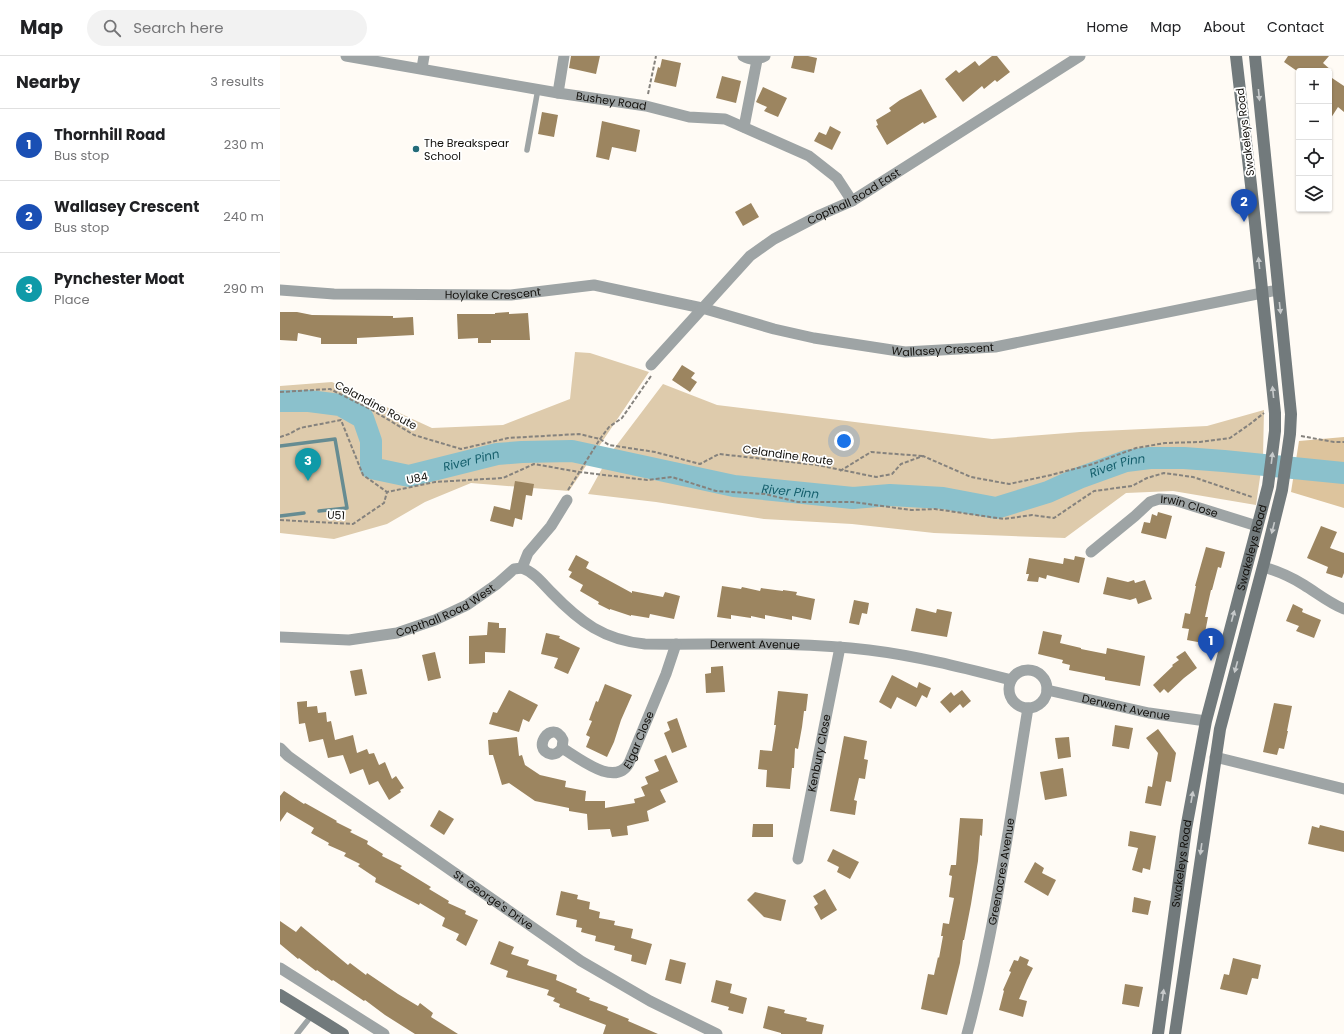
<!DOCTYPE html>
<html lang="en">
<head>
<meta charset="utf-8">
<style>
  body { margin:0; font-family:Poppins,sans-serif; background:#f2f2f2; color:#202124 }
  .controls { position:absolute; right:12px; top:12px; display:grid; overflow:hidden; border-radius:4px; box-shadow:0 1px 3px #0004 }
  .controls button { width:36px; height:36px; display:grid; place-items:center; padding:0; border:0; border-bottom:1px solid #e0e0e0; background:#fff; color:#202124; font:20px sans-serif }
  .you { position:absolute; left:564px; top:385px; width:14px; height:14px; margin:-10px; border:3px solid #fff; border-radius:50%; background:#1a73e8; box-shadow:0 0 0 6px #1a73e833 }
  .badge { display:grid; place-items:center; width:26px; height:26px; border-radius:50%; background:#7c3aed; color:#fff; font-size:13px; font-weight:700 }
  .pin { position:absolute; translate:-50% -33px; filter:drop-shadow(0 1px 2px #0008) }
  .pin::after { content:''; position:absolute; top:21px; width:14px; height:12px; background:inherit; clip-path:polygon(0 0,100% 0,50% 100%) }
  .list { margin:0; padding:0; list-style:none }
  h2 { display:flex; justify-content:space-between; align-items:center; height:52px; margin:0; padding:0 16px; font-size:17px }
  h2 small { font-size:13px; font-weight:400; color:#757577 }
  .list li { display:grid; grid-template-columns:26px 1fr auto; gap:12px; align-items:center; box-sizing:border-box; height:72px; padding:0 16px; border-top:1px solid #e0e0e0 }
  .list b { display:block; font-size:15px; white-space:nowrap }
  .list p { margin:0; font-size:13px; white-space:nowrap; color:#757577 }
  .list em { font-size:13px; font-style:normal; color:#757577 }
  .icon { flex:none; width:22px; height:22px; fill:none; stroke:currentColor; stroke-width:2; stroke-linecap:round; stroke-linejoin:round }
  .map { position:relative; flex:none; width:1064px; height:978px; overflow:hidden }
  header { display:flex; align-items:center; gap:24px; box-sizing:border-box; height:56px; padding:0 20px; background:#fff; border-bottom:1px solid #e0e0e0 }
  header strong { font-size:19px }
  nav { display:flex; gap:22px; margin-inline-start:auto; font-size:14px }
  .search { width:280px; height:36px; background:#f2f2f2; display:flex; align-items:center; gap:10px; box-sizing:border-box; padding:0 14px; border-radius:22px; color:#757577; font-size:15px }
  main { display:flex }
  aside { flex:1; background:#fff }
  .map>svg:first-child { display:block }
</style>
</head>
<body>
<header>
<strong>Map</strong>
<div class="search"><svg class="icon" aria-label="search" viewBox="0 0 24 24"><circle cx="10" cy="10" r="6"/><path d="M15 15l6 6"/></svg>Search here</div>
<nav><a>Home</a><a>Map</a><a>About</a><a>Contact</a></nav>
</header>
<main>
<aside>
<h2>Nearby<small>3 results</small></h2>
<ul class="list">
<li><span class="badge" style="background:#1a4fb4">1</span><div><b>Thornhill Road</b><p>Bus stop</p></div><em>230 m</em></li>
<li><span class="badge" style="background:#1a4fb4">2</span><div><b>Wallasey Crescent</b><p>Bus stop</p></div><em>240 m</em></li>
<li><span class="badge" style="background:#0f9aa8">3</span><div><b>Pynchester Moat</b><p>Place</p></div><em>290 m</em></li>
</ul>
</aside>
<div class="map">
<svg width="1064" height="978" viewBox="0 0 1064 978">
  <rect width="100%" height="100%" fill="#fffbf5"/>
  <g fill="#decbac">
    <polygon points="295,296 310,297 369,316 289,435 191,427 145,446 107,468 54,483 0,477 0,330 52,326 152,372 223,369 290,343"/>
    <polygon points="383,328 437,349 712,383 800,376 927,370 984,354 983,401 976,449 893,435 846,437 785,482 654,477 572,468 484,463 376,446 308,438 330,398"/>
  </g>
  <polygon fill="#ddc49d" points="1064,381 1064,452 1011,436 1019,385"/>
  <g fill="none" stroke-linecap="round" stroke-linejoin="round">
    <g stroke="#668c92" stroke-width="3.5">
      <polyline points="0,390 55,383 67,452 39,455"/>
      <polyline points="0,460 24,457"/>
    </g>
    <path stroke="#8bc1cc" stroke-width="22" id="s1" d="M0,345H29L60,349L83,362L91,385V412L129,420L217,398L242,396L292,395L454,430L573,442L610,439L663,442L716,452L768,436L799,422L846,405L870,402H904L944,405L1064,417"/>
  </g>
  <g fill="#9c8560">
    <polygon points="291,0 320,0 316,18 289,12"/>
    <polygon points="514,0 528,0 537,2 534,17 511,12"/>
    <polygon points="712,0 717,0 730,16 717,26 715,24 704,33 702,30 683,46 665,23 676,14 679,17 695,5 699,10"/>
    <polygon points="1008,0 1049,0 1043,7 1052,15 1017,15 1004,6"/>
    <polygon points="382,3 401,7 396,31 374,26 378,11 380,12"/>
    <polygon points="442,20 461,25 456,47 436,42"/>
    <polygon points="1049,20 1064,30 1064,56 1058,51 1049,65"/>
    <polygon points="483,31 507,42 498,61 484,55 487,51 476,46"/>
    <polygon points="641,33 657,61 644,68 643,66 607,89 596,70 598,69 596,64 611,55 609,52 620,44"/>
    <polygon points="262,56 278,59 274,81 258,78"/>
    <polygon points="322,65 360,74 356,96 332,91 329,104 316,101"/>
    <polygon points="550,70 561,76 552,94 534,85 539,76 546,79"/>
    <polygon points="471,147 479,161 463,170 455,156"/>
    <polygon points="0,256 17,256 32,259 113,260 113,262 133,261 134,279 77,282 77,288 41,288 41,282 18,277 17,285 0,284"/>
    <polygon points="229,256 229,258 248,257 250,284 211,284 211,287 198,287 198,282 178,283 177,258 215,258 215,257"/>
    <polygon points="402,309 415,317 411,322 417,326 410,336 392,324"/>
    <polygon points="235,425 254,428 252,440 246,439 242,464 235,462 233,471 210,465 214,450 230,454"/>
    <polygon points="878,456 892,460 886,483 861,477 864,466 870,467 872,458 877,460"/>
    <polygon points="1041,470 1057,476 1050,492 1064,497 1064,517 1062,522 1046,517 1048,511 1027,502"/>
    <polygon points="926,491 945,496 941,512 938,511 932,534 931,534 925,561 928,561 923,587 907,584 909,573 902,572 905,557 910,558 916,530 915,530"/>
    <polygon points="296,499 309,506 306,512 352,537 352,535 383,541 385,536 400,540 394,563 370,558 369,562 351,559 351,560 330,553 330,554 318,548 319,546 300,535 303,529 289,521 292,516 288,514"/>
    <polygon points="795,500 805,502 799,527 767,519 766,523 759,521 758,526 747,525 749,518 746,518 749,502 783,508 784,502 794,504"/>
    <polygon points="827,521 848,526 854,524 855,527 865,524 872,543 858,548 856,542 850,544 823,538"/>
    <polygon points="442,530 461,533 462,531 480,535 481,532 503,535 503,534 517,536 516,539 535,543 531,564 512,560 512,564 485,559 485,563 471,560 471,562 451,559 451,563 437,561"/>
    <polygon points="574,544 589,547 587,558 582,557 579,569 569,567"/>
    <polygon points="1013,548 1023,553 1022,556 1041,564 1034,582 1016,575 1019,570 1006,565"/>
    <polygon points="636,552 656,557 657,553 672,556 667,581 631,575"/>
    <polygon points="208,566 219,567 219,572 226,572 225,597 205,596 205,607 189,608 189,580 207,579"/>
    <polygon points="763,575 782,579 780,587 801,592 801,593 826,598 827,592 865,600 860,630 825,624 825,621 789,614 790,609 782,607 783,604 758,598"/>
    <polygon points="266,577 280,580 279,582 300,592 288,618 274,612 278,602 261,598"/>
    <polygon points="905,595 917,612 904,622 888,637 884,633 880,637 873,629 893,610 892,609 899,604 896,601"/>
    <polygon points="155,596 161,622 148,625 142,599"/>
    <polygon points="443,610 445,636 426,637 425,618 431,617 431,611"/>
    <polygon points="82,613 87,638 75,640 70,615"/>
    <polygon points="612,619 637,632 639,626 651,632 647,642 642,639 636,651 617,641 611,653 599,646"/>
    <polygon points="325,628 352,639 341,664 334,686 327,701 306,691 310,681 306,679 312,665 309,664 316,645 318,646"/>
    <polygon points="229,634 258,649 249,666 243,663 239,676 209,668 213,656 217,657"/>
    <polygon points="682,634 691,645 683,652 680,648 670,657 660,646 671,636 674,640"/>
    <polygon points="498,635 528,638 526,655 524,655 522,671 518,693 515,692 514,712 512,712 510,733 486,731 487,714 478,713 480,694 492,695 496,669 494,669"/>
    <polygon points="27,645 27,651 37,650 38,657 46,656 47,666 51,665 55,684 73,679 77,697 87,693 89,698 94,697 99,709 105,706 112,723 116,720 124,732 120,734 121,736 109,744 98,725 89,729 83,713 70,718 63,699 48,702 43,683 29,686 25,667 19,668 17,646"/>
    <polygon points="994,647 1012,650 1007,675 1008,675 1004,693 999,692 997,699 983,696"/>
    <polygon points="397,662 407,691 392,697 384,677 390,674 387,666"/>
    <polygon points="835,669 853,672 849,693 832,690"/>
    <polygon points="878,673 896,697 891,726 886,725 881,750 865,747 868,730 872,731 878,697 866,682"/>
    <polygon points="564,680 587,685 584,703 588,704 585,723 579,722 574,744 577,745 575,759 550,755"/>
    <polygon points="237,681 239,700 242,699 245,709 260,719 286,725 285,731 306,735 305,745 325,745 325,752 355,747 354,743 365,740 361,731 368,728 365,721 379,715 374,704 386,699 398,726 380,734 386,746 367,755 369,765 347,770 348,779 332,781 330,773 308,774 307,758 289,755 289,752 255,745 229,727 222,729 213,699 209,699 208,684"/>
    <polygon points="789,681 791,701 778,703 775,682"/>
    <polygon points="783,712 787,740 765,744 760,716"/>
    <polygon points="4,735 24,748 25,747 57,765 56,766 72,774 70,776 88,785 87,788 103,798 102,800 122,810 120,812 151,831 149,833 169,845 168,847 186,855 185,858 198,864 186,890 176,884 179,878 162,870 165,862 140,847 139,849 95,826 96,822 78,810 80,808 64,800 66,797 48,789 49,787 31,777 34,772 7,756 0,766 0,740"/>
    <polygon points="159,754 174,763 164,779 150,770"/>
    <polygon points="680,762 703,763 702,780 700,779 698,805 691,848 684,884 683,884 680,907 667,959 641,953 648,918 654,919 658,901 659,902 663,880 661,880 663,867 669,868 674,842 669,841 672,820 669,819 671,809 676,809"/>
    <polygon points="473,768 493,768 493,781 472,781"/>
    <polygon points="1040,769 1064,775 1064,796 1028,788 1032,770 1039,772"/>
    <polygon points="850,775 876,780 870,814 863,812 862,817 852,814 858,792 848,790"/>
    <polygon points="553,793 579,806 570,823 557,816 559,811 547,805"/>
    <polygon points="755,806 764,812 762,817 776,824 768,840 744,826"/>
    <polygon points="545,833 557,854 541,864 534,851 538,848 533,840"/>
    <polygon points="281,835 298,839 297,843 310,846 309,853 320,856 319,862 335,865 334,869 353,873 351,882 372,888 366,909 351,905 352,899 334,894 335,890 315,885 316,880 301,876 302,872 296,871 297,864 276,859"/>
    <polygon points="475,836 506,844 501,865 484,861 467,844"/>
    <polygon points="854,841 871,845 868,859 852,856"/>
    <polygon points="0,865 16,876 21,870 68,909 70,907 86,919 87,917 118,938 138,950 140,947 153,957 151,961 178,978 135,978 105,959 85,944 84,945 53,924 52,925 37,914 36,915 19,902 18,903 0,888"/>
    <polygon points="219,885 234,891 231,898 249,904 247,909 277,919 276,924 297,933 296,936 310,942 309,944 328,951 327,954 349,963 348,965 378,978 323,978 326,969 279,951 280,948 273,945 275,942 267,939 269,934 226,921 228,915 210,908"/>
    <polygon points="740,900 749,904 747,909 753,912 747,924 739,943 747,945 743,961 719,954 724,935 723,934 731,916 729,915 734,904 738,905"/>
    <polygon points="953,902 981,909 978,923 972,922 967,939 940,933 944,918 949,919"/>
    <polygon points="390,903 406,907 401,928 385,924"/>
    <polygon points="436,924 452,928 450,937 467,942 463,958 448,954 449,951 431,946"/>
    <polygon points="845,928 863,931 859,951 842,948"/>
    <polygon points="488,950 505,954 504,957 527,962 526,965 544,969 542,978 501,978 501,977 483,972"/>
  </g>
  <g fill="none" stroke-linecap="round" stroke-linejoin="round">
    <g stroke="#85827d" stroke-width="2" stroke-dasharray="4 2" stroke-linecap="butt">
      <polyline points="368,38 376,0"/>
      <polyline points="0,336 50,333 92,354 134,379 181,393 228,382 299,378 320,383 329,389 375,396 420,408 439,398 537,409 596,421 612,418 621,408 643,400 691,421 729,428 771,419 813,408 856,392 885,387 920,386 950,382 970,368 984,357"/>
      <polyline points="1021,380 1054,386 1064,386"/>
      <polyline points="0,381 9,378 20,372 61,364 83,419 107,436"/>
      <polyline points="560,415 591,396 642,400"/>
      <polyline points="288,434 320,383 329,371 342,362 371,320"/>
      <polyline points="0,464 73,468 104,447 107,436 155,426 223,422 254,408 299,416 367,424 392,421 436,435 485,438 518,446 573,446 631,454 655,453 724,463 752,459 774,462 814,435 852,430 867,422 884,417 913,421 972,441"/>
    </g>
    <g stroke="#9ea4a5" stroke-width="5.5">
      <polyline points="247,94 258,33"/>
      <polyline points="17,978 32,959"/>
    </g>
    <g stroke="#9ea4a5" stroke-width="11">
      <path id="s2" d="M66,0L278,37L366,50L409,61L445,63L529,100L557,122L572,145"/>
      <path d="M463,0C470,4 478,4 485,0"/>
      <polyline points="142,12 144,0"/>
      <polyline points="278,37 284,0"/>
      <polyline points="464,71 477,4"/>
      <path id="s3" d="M0,234L54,238L231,239L314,229L422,252L494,273L534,282L625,296L715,291L982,237L998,234"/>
      <path id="s4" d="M371,309L470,200L494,183L540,159L572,145L800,0"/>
      <path id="s5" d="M811,496L855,460L870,446L879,443L894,444L977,470"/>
      <path d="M983,511C998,515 1011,521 1024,529C1037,537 1049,547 1064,553"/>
      <path id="s6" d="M242,512C254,516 263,528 272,537C300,566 324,584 365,588C440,589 515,585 589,594C638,600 684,612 731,624"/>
      <path id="s7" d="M0,581L69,584L117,577L155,564L187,549L217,528L234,513L242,512L248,497L271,470L287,444"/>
      <circle cx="748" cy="633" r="19"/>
      <path id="s8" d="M767,634L869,657L926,665"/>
      <path id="s9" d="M0,692L8,700L47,728L301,905L370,945L437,978"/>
      <path id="s10" d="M282,692L283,684C272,661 250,694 271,698C276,699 279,696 282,692C299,702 335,732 349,707L386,618L396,588"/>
      <polyline points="935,701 1064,733"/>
      <path id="s11" d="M518,803L560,591"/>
      <polyline points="0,912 104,978"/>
      <path id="s12" d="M687,978C716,871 730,761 748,652"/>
    </g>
    <g stroke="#727a7c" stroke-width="12">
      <polyline points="0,939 63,978"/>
      <path id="s13" d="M878,978L906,773L926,665L988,430L995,375V357L971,129L956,0"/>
      <polyline points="895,978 940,673 986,499 1002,434 1010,378 1011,358 975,0"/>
    </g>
  </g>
  <defs><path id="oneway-solid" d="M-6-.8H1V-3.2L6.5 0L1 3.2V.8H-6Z"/></defs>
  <g fill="#c7cacb">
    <use href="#oneway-solid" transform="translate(979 39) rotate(84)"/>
    <use href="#oneway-solid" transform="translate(979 207) rotate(-96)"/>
    <use href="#oneway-solid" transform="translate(1000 252) rotate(84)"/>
    <use href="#oneway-solid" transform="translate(993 336) rotate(-96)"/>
    <use href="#oneway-solid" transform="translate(992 402) rotate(-83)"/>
    <use href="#oneway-solid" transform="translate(993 472) rotate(104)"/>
    <use href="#oneway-solid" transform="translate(953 560) rotate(-75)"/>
    <use href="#oneway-solid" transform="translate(956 611) rotate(105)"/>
    <use href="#oneway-solid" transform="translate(912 741) rotate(-80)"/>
    <use href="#oneway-solid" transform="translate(921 793) rotate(98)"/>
    <use href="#oneway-solid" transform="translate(883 939) rotate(-82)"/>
  </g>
  <circle fill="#236b78" stroke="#fff" stroke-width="1.5" cx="136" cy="93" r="4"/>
  <g text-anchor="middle" stroke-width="3.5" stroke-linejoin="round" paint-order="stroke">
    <g font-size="11" fill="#110f0b" stroke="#fff">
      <text dy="4" stroke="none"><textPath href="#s2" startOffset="269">Bushey Road</textPath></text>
      <text transform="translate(965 76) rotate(-97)" y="4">Swakeleys Road</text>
      <text dy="4" stroke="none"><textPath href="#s4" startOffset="267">Copthall Road East</textPath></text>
      <text dy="4" stroke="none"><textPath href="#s3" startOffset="213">Hoylake Crescent</textPath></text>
      <text dy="4" stroke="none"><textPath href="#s3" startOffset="671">Wallasey Crescent</textPath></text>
      <text transform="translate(96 349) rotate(28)" y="4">Celandine Route</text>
      <text transform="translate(508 399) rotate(8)" y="4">Celandine Route</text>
      <text transform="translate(137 422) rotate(-11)" y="4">U84</text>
      <text dy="4" stroke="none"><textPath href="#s5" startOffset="118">Irwin Close</textPath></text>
      <text transform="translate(56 459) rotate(3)" y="4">U51</text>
      <text dy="4" stroke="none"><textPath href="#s13" startOffset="496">Swakeleys Road</textPath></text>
      <text dy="4" stroke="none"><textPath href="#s7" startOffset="171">Copthall Road West</textPath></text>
      <text dy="4" stroke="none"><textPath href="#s6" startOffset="258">Derwent Avenue</textPath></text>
      <text dy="4" stroke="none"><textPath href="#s8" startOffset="81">Derwent Avenue</textPath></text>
      <text dy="4" stroke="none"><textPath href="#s10" startOffset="169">Elgar Close</textPath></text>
      <text dy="4" stroke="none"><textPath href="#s11" startOffset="108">Kenbury Close</textPath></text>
      <text dy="4" stroke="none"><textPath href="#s13" startOffset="172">Swakeleys Road</textPath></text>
      <text dy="4" stroke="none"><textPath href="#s12" startOffset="166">Greenacres Avenue</textPath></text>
      <text dy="4" stroke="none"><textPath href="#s9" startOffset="262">St. George's Drive</textPath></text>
    </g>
    <g font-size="11" fill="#110f0b" stroke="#fff" text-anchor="start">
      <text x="144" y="91">The Breakspear<tspan x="144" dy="13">School</tspan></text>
    </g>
    <g font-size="12" font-style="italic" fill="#145e6b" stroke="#fff">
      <text dy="4" stroke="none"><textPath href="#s1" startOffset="241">River Pinn</textPath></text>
      <text dy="4" stroke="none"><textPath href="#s1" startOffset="901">River Pinn</textPath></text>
      <text dy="4" stroke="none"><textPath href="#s1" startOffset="565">River Pinn</textPath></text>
    </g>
  </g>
</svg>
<div class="controls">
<button>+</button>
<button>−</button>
<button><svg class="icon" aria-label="locate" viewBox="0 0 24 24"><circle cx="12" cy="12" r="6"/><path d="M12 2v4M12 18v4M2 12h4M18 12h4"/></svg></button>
<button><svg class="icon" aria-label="layers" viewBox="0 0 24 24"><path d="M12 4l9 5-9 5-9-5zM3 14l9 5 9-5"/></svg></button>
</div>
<div class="you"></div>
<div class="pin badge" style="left:931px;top:605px;background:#1a4fb4">1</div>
<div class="pin badge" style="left:964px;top:166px;background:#1a4fb4">2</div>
<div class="pin badge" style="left:28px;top:425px;background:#0f9aa8">3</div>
</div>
</main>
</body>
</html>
